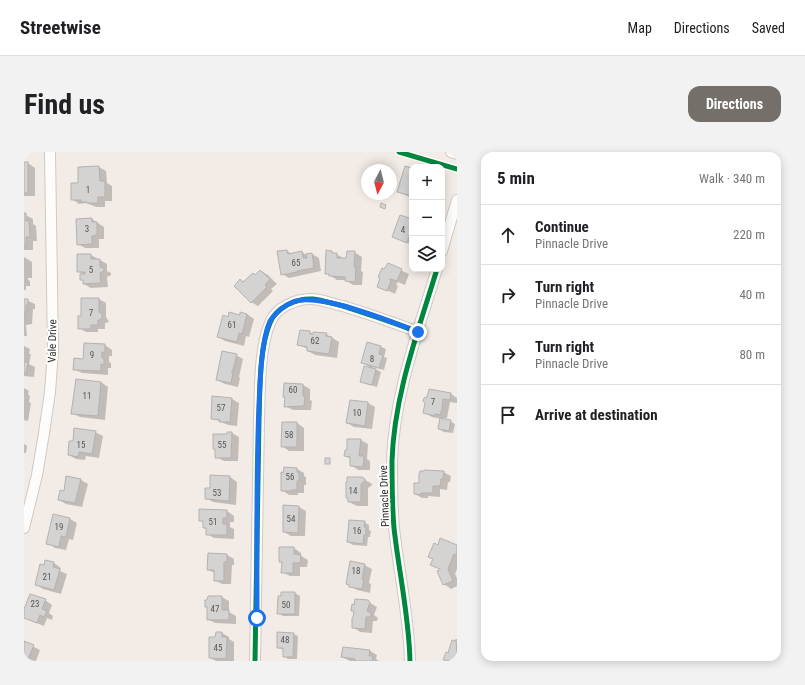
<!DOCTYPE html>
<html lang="en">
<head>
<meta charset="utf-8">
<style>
  body { margin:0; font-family:"Roboto Condensed",sans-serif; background:#f2f2f2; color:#202124 }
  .controls { position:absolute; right:12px; top:12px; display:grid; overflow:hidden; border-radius:8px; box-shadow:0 2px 10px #0003 }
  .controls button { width:36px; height:36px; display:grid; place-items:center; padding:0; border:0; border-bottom:1px solid #e0e0e0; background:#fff; color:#202124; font:20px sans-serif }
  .compass { position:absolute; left:337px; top:12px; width:36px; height:36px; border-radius:50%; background:#fff; box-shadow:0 2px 10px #0003; rotate:187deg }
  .stop { position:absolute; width:12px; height:12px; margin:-9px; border:3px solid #1a73e8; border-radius:50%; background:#fff }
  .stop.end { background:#1a73e8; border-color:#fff; box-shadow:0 1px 4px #0008 }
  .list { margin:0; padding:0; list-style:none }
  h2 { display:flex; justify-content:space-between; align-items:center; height:52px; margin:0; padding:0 16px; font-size:17px }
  h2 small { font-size:13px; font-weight:400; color:#757577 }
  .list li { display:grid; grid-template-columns:26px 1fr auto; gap:12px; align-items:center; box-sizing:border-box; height:60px; padding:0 16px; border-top:1px solid #e0e0e0 }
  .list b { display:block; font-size:15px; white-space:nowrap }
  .list p { margin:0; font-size:13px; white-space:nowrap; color:#757577 }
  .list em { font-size:13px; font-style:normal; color:#757577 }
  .icon { flex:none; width:22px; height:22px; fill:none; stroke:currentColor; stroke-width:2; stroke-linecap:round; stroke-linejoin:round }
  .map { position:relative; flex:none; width:433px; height:509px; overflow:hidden; border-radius:12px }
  header { display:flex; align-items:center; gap:24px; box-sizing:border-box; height:56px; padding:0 20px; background:#fff; border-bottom:1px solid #e0e0e0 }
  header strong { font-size:19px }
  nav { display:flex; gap:22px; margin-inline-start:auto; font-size:14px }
  .intro { display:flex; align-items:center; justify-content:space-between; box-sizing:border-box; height:96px; padding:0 24px }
  h1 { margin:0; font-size:28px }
  .button { padding:10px 18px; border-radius:12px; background:#756f6a; color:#fff; font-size:14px; font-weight:700 }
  main { display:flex; gap:24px; padding:0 24px }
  aside { flex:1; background:#fff; border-radius:12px; box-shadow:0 2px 10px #0003 }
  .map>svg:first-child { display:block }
</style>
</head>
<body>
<header>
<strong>Streetwise</strong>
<nav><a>Map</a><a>Directions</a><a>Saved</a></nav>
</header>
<div class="intro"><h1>Find us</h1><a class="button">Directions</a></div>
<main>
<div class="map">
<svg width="433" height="509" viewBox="0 0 433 509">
  <rect width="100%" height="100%" fill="#f3ece6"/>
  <g fill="#0003">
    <polygon points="0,11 4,11 11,16 11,44 0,44"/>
    <polygon points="75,15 82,19 83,31 88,34 88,49 81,49 81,55 72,55 62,51 55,52 48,47 55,32 55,16"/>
    <polygon points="388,17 388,46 374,40"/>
    <polygon points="0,62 9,67 9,72 12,74 13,89 9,89 9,98 0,98"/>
    <polygon points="68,67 80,75 80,87 75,87 75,96 61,96 54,92"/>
    <polygon points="388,68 388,93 370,85"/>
    <polygon points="263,99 268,102 278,100 282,103 288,102 295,106 297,119 265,126 258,122"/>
    <polygon points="308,100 323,108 330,100 338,105 337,119 339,120 338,133 329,133 321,128 313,128 302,121"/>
    <polygon points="54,103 67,103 83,112 83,119 87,121 87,123 83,125 84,135 67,136 60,132 60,130 57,128 60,123 54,119"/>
    <polygon points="0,105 8,110 8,126 4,126 4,128 6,129 6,134 2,134 2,138 0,138"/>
    <polygon points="364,112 385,122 381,133 374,130 372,133 374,134 371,142 354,134"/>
    <polygon points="237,119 244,123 253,132 247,137 249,139 234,154 227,150 216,128 220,131 232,124"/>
    <polygon points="0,147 11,152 11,157 9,157 8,172 2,173 3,184 0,184"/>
    <polygon points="75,147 82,151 82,165 85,170 81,171 81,177 74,177 74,180 62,180 55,176"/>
    <polygon points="223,162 230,167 225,185 222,184 220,194 201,189 194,185 205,166"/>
    <polygon points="286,180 290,183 302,182 315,190 313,206 291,203 284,199 284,197 275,193"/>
    <polygon points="343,191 357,195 362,197 360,205 363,206 360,218 348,215 357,220 353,235 342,232 337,229 347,216 339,211"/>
    <polygon points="61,192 81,193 88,198 88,204 85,204 85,210 87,211 87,216 84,216 84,223 58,221 50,217 60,208"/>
    <polygon points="0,194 6,197 5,202 7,202 5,212 11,215 10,225 0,224"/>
    <polygon points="212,203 219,207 215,225 216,226 214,235 201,232 193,228"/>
    <polygon points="77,230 84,235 81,268 56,265 48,261"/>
    <polygon points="261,232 279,233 286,237 286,248 288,249 287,258 269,258 261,254 262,245 260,244"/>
    <polygon points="0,236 5,239 4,242 6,244 5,250 7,251 4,269 0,268"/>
    <polygon points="406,238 427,242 433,246 433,251 426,250 423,266 418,266 418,268 426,269 431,272 429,281 420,280 415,277 417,267 408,265 401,261"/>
    <polygon points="208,247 215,251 213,274 204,273 188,266"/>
    <polygon points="327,249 344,251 351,255 348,277 330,275 323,271"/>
    <polygon points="273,271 280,276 280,299 265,299 258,294"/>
    <polygon points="71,280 79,284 75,306 62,304 61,308 52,307 45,303 50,290"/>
    <polygon points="208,281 215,285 214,309 200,309 192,305 204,283"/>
    <polygon points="337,288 344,292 343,307 346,309 346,318 334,318 327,313 327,307 321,304 324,299"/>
    <polygon points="0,292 3,294 2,301 0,301"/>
    <polygon points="273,317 280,321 280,324 282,325 282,333 280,333 280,341 274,341 274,343 265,343 258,338"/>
    <polygon points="419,320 427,324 426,330 424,330 423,338 416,337 416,345 404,344 404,346 398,346 391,342 396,332"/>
    <polygon points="187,324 206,325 213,330 212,353 189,350 182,346 186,337"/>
    <polygon points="338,326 348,332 348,333 344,336 344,354 333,354 325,350 325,347 323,346"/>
    <polygon points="57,328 64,332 58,355 42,352 35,348 40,340"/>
    <polygon points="275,355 282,359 281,384 267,384 260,380"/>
    <polygon points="176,358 203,359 210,364 210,370 206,370 206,375 210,377 210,387 190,386 183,382 183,377 180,376 180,370 176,368"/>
    <polygon points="30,363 46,367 53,371 49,388 45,387 42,398 31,396 24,391"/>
    <polygon points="340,370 345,373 345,378 347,379 346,385 344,385 343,394 329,393 324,390"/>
    <polygon points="415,394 433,394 433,417 431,422 433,426 433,434 427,437 420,432"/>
    <polygon points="270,396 277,401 277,404 284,408 283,415 276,415 276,424 266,424 258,420 259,411 256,410"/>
    <polygon points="203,403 210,407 210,413 208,413 207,432 198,432 191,428 191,421 184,418"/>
    <polygon points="22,409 30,411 37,416 36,419 43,422 37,442 19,437 12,432"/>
    <polygon points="340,413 348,417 345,431 347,432 346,441 333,438 326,434"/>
    <polygon points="271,441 276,444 275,464 259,464 254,461"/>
    <polygon points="184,445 198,445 205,449 205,460 212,464 212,472 191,471 184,467 184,456 182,455 184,449"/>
    <polygon points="21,448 28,453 25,461 29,464 28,468 23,466 20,474 0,466 0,460"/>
    <polygon points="343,449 353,455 350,463 354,466 353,469 349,469 348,481 336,480 329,475 331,460 328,458"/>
    <polygon points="198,481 205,485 205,487 210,490 210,509 192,509 186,506 192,486"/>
    <polygon points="269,482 274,484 273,507 264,507 260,504 260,498 254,496"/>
    <polygon points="433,488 433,509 423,509 420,508 425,502 429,490 432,491"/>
    <polygon points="0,490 16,498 12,509 0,509"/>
    <polygon points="346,499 353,503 352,507 355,509 326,509 318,505"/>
  </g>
  <g fill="#d5d2d2" stroke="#b5b1b1">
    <rect x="0" y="10" width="4" height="31"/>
    <polygon points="75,14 76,29 81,29 81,45 74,45 74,51 63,51 63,50 57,50 57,48 47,48 47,31 54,31 54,15"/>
    <polygon points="381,14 388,16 388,44 373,40"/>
    <polygon points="357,51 362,53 361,57 356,55"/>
    <polygon points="0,61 2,61 2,69 5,69 6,85 2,85 2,94 0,94"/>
    <polygon points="376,63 388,67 388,83 386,82 383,91 368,85"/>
    <polygon points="68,66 68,70 73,70 73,83 68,84 68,92 53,93 52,67"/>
    <polygon points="263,98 264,102 278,99 279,106 283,106 282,102 288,101 290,116 273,119 273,120 257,123 253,99"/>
    <polygon points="302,98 308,99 308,101 313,101 313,106 322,106 323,99 331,99 330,115 332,115 331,130 321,129 321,125 305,124 305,122 301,122"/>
    <polygon points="53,102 67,102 67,107 76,107 76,115 80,116 80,119 76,121 77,131 59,132 59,128 56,128 56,122 61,122 61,120 53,120"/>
    <polygon points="364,111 378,117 373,129 366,127 366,128 367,129 363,139 353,135 356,126 354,125 358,116 360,117"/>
    <polygon points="236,118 246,127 241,133 243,135 227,151 210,134 216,127 219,130 229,121 231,123"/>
    <polygon points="57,146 75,146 75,160 78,162 78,165 76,168 74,168 74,173 67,173 67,177 54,177 54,164 57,164"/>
    <polygon points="0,147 4,147 4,153 2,153 2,160 1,160 1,168 0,168"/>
    <polygon points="205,160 216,163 216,160 223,162 218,182 215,181 213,190 193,185 199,163 204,165"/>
    <polygon points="276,178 286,179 286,182 289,182 289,180 303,181 302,184 308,185 305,202 283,199 283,195 273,193"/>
    <polygon points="343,190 357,194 355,202 359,203 355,216 337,211"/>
    <polygon points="60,191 81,192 81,201 78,200 78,206 80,206 80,213 77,212 77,219 49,218 50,206 59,207"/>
    <polygon points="198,199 213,202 209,218 208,218 208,221 209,221 207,231 192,228"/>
    <polygon points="0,210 4,210 2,221 0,221"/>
    <polygon points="340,214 352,217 348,233 336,230"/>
    <polygon points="52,227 77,230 74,264 47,262"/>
    <polygon points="260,231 279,232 279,244 281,244 280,254 260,255 261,245 259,245"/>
    <polygon points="405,237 427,241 426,248 419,247 418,257 416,263 411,262 411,264 399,261 401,251 399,249 400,246 403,245"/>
    <polygon points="188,244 208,246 206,270 195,270 196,268 187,267"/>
    <polygon points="326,248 344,250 341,274 322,271"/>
    <polygon points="416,266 427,268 425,279 414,277"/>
    <polygon points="258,270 273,270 273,295 257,295"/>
    <polygon points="50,276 72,279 68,302 55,300 54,305 44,303 45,289 49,289"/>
    <polygon points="203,280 208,280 207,306 191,306 191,297 189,297 189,282 203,282"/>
    <polygon points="323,287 337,287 335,304 340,304 339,315 326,314 326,305 320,304 321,298 323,298"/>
    <rect x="301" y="306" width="5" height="6"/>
    <polygon points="260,315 273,316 273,320 275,320 275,329 273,329 273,338 267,338 267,339 257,339 257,320 259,321"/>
    <polygon points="400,318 420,319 419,327 417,327 416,334 409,334 409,341 397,341 397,343 390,342 390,331 395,331 395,321 396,321 396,319 400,319"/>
    <polygon points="186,323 206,324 205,349 181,347 181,336 186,336"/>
    <polygon points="42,324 57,327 51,351 34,348 36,338 40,339"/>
    <polygon points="323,325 338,325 341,327 341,329 337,332 337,350 324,350 324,346 322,346 322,330 323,330"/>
    <polygon points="259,353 275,354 274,381 259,380"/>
    <polygon points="175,357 203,358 203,366 199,366 199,372 203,372 203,383 182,383 182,376 179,376 179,369 175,369"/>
    <polygon points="29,362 46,366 42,385 37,384 35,395 22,392"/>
    <polygon points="325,368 341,369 340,375 342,375 342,383 340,383 339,392 323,390"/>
    <polygon points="416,386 433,393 433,402 432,403 430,402 424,417 429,429 419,433 413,419 416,418 416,417 406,413 409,407 404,405 410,391 414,393"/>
    <polygon points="255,395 270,395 270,402 277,403 276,411 269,411 269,421 257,421 258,410 255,410"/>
    <polygon points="184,401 203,402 203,410 200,410 200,429 190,429 190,418 183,418"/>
    <polygon points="21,408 30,410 29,415 36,417 30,438 11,433 16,412 20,413"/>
    <polygon points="326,409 341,412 338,427 340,427 338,437 325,435 325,433 322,432"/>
    <polygon points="257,440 271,440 271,462 253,462 254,444 257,444"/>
    <polygon points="6,442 22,447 18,457 23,459 20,465 16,463 13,471 0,466 0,457"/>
    <polygon points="184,444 198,444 198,458 205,458 205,468 183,468 183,455 181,455 181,448 183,448"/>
    <polygon points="331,447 344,448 346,450 343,459 347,461 347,464 345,465 342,465 341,477 328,476 328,466 329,466 330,459 327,459 328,452 330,453"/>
    <polygon points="192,480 198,480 198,485 203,485 202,507 185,506 185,485 191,485"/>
    <polygon points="253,480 270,481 269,505 259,505 259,496 253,496"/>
    <polygon points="432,487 433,509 419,508 422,500 424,501 428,488 432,489"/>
    <polygon points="0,489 10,493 3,509 0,509"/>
    <polygon points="319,495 346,498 345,504 349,504 348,509 331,509 331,507 317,505"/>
  </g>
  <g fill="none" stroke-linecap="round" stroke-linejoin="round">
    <defs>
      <g id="minor">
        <polyline points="427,0 433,2"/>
        <polyline points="418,99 433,48"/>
        <polyline points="0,376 13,323 20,281 26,240 29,199 26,0"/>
        <path d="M231,509L235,268C236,240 235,196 246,171C252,155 273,146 289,147C299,148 309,152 319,154C344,162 369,170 394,180"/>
        <path d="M386,509C385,464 375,421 370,376C368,354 368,331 368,309C370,243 394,180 413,117"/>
      </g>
    </defs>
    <use href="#minor" stroke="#cec9c4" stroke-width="12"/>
    <use href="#minor" stroke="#fdfcfb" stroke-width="10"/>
    <defs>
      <g id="cycleway">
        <polyline points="375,0 433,17"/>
        <path d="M231,509L235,268C236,240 235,196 246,171C252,155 273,146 289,147C299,148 309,152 319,154C344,162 369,170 394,180"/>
        <path d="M386,509C385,464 375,421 370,376C368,354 368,331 368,309C370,243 394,180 413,117"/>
      </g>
    </defs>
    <use href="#cycleway" stroke="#fff" stroke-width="8"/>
    <use href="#cycleway" stroke="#00873e" stroke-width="5"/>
  </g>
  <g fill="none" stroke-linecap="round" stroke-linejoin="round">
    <path stroke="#1a73e8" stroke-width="5" d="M233,466C233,395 232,324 235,253C236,231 237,189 246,169C251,161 261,153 269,150C293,139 369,170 394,180"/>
  </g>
  <g text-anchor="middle" stroke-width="4" stroke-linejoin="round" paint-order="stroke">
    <g font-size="9" fill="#5a5652">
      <text x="64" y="41">1</text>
      <text x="63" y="80">3</text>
      <text x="379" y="81">4</text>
      <text x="272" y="114">65</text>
      <text x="67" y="121">5</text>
      <text x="67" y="164">7</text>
      <text x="208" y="176">61</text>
      <text x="291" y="192">62</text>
      <text x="68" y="206">9</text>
      <text x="348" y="210">8</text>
      <text x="269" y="241">60</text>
      <text x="63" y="247">11</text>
      <text x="409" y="253">7</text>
      <text x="197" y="259">57</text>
      <text x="333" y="264">10</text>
      <text x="265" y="286">58</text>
      <text x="57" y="296">15</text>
      <text x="198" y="296">55</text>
      <text x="266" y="328">56</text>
      <text x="329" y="342">14</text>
      <text x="193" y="344">53</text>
      <text x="267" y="370">54</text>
      <text x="189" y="373">51</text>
      <text x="35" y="378">19</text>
      <text x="333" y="382">16</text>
      <text x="332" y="422">18</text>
      <text x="23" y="428">21</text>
      <text x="11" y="455">23</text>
      <text x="262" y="456">50</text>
      <text x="191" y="460">47</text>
      <text x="261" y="491">48</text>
      <text x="194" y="499">45</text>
    </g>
    <g font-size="11" fill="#312c28" stroke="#fff">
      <text transform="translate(28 189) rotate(-89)" y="4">Vale Drive</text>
      <text transform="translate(360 344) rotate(-92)" y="4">Pinnacle Drive</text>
    </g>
  </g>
</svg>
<div class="controls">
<button>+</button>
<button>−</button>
<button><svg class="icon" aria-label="layers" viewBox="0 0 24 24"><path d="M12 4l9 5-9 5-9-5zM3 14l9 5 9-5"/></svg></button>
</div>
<svg class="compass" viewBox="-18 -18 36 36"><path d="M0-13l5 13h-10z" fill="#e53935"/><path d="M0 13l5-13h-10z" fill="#757577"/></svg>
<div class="stop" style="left:233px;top:466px"></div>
<div class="stop end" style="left:394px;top:180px"></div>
</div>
<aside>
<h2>5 min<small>Walk · 340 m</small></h2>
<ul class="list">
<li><svg class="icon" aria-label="ahead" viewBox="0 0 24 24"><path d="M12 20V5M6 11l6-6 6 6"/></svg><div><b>Continue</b><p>Pinnacle Drive</p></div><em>220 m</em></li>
<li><svg class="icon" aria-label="right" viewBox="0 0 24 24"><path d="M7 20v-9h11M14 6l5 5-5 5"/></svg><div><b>Turn right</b><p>Pinnacle Drive</p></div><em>40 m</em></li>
<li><svg class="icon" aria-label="right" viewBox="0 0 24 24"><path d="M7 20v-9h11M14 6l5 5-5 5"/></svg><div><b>Turn right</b><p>Pinnacle Drive</p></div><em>80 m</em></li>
<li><svg class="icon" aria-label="arrive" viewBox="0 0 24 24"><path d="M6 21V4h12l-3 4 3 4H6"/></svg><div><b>Arrive at destination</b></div></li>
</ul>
</aside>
</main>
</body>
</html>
